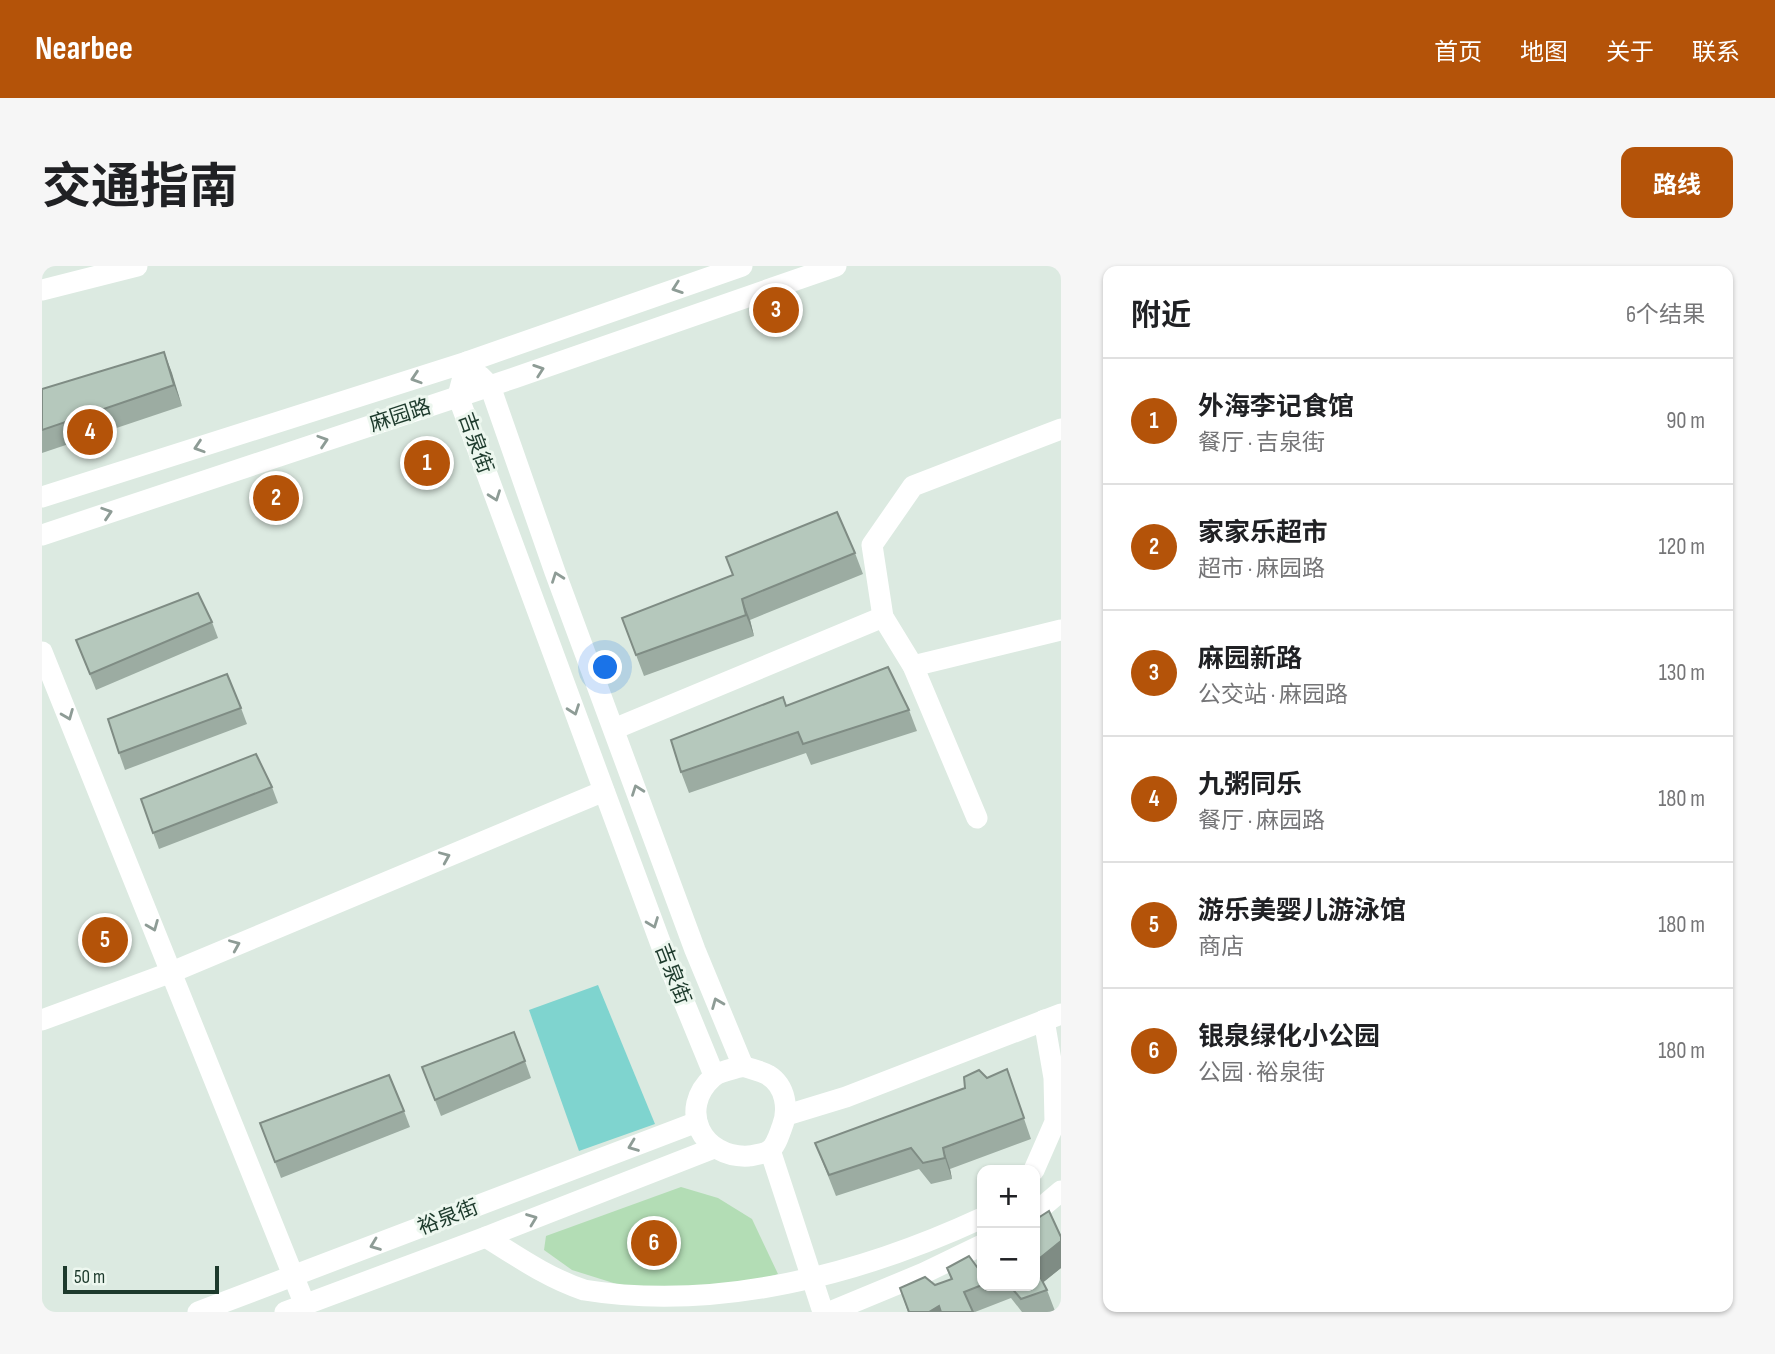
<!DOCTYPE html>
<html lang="zh">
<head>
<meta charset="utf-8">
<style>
  body { margin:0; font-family:"Sofia Sans Condensed","Noto Sans SC",sans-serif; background:#f6f6f6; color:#202124 }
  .controls { position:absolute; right:21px; bottom:21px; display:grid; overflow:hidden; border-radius:14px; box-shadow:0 2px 5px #0004 }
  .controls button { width:63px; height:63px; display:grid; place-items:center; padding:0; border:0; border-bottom:2px solid #e0e0e0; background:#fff; color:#202124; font:35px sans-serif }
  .scale { position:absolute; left:21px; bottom:18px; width:156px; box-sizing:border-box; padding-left:7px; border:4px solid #1d3a2c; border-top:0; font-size:19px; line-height:24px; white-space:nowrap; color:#1d3a2c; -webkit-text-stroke:5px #edf7ef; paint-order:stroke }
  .you { position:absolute; left:564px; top:402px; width:24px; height:24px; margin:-18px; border:5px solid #fff; border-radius:50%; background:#1a73e8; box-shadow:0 0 0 10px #1a73e833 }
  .badge { display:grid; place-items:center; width:46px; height:46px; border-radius:50%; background:#b45309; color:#fff; font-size:23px; font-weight:700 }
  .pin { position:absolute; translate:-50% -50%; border:4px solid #fff; box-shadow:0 2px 7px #0006 }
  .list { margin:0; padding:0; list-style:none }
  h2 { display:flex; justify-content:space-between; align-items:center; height:91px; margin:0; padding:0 28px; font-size:30px }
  h2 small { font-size:23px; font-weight:400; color:#757577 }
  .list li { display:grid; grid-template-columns:46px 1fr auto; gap:21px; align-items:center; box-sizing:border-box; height:126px; padding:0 28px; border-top:2px solid #e0e0e0 }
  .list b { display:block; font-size:26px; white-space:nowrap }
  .list p { margin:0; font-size:23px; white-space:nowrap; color:#757577 }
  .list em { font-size:23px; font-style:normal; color:#757577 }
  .map { position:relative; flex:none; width:1019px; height:1046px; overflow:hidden; border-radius:14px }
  header { display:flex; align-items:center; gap:42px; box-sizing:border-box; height:98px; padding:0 35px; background:#b45309; color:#fff }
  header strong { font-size:33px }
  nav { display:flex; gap:38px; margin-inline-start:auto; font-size:24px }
  .intro { display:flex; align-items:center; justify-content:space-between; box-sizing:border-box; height:168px; padding:0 42px }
  h1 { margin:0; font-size:49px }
  .button { padding:18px 32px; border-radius:14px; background:#b45309; color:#fff; font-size:24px; font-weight:700 }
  main { display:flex; gap:42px; padding:0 42px }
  aside { flex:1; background:#fff; border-radius:14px; box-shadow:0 2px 5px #0004 }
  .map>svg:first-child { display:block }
</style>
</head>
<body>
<header>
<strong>Nearbee</strong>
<nav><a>首页</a><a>地图</a><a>关于</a><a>联系</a></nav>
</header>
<div class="intro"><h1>交通指南</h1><a class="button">路线</a></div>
<main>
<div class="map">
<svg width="1019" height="1046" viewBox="0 0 1019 1046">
  <rect width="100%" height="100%" fill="#dceae1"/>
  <polygon fill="#b3ddb5" points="639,921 676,932 710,953 736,1008 685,1023 581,1020 530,1004 502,984 504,970"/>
  <polygon fill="#7fd4cf" points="556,719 613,858 537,885 487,744"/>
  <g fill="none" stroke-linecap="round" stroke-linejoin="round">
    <g stroke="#fff" stroke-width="21">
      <polyline points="0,24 95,0"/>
      <polyline points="425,96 416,130 624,692 672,809"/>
      <polyline points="438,110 448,120 513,306 653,684 701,800"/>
      <polyline points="0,231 425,96 700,0"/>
      <polyline points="0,269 472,112 794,0"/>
      <polyline points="0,386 263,1039"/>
      <polyline points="871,400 1019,364"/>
      <polyline points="572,463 841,351"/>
      <polyline points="935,552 871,400 841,351 830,279 871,220 1019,163"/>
      <polyline points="0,754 130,706 562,525"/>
      <path d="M701,800C709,803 719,805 726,809C744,820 747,844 740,861C737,869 734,880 727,885C722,888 713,889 707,890C660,893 635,843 671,811C677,805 692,803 701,800Z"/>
      <polyline points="745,849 804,831 1019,748"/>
      <polyline points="728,884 781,1046"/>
      <polyline points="992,904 1013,856 1012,812 1002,754"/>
      <polyline points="993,947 1019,925"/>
      <path d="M444,971C476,991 506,1012 542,1024C676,1046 819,1008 940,952"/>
      <polyline points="156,1046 655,856"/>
      <polyline points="243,1046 444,971 672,882"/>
      <polyline points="788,1046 882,1007 940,979"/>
    </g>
  </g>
  <g fill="#9caca2">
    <polygon points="122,86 140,140 0,187 0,123"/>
    <polygon points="813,287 821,308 708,354 712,370 602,410 580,352"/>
    <polygon points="170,356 176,372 54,424 34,374"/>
    <polygon points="745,439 867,444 875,465 769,499 764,487 647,527 639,506"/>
    <polygon points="199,442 205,458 83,504 77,487"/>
    <polygon points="230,521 236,537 117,583 99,533"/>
    <polygon points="483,795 489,812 399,850 380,801"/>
    <polygon points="965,803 989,873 908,903 910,913 889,918 877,903 794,930 773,877 923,822"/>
    <polygon points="362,845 368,861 239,912 218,857"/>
    <polygon points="1019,971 1019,1002 1001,1016 1005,1024 1013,1045 1009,1046 980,1046 969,1032 933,1046 866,1046 858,1022 893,1019 909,1013 905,1002 935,1001 940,998 940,1020 993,1020"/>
  </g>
  <g fill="#7f8c84">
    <polygon points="122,86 130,107 140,140 132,119"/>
    <polygon points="700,333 708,354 712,370 704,349"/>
    <polygon points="901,882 908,903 910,913 903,892"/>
    <polygon points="1019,975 1019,1002 998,1019 993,1004 993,996"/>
    <polygon points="897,1040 899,1046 887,1046"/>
  </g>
  <g fill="#b5c8bc" stroke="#7f8c84" stroke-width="2">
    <polygon points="122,86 132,119 0,164 0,123"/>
    <polygon points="795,246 813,287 700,333 704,349 594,389 580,352 691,309 684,291"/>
    <polygon points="156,327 170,356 48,408 34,374"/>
    <polygon points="846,401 867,444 761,478 756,466 639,506 629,474 741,431 744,440"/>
    <polygon points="185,408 199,442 77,487 66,453"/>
    <polygon points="214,488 230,521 111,567 99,533"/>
    <polygon points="472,766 483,795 393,834 380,801"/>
    <polygon points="965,803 982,852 901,882 903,892 881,897 869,882 787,909 773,877 923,822 922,811 937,804 945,812"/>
    <polygon points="347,809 362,845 233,896 218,857"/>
    <polygon points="1007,945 1019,971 1019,975 993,996 993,954"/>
    <polygon points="927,990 935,1001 940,998 940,1019 922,1026 931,1046 899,1046 897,1040 887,1046 867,1046 858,1022 883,1011 893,1019 910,1013 905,1002"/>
    <polygon points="993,1001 1005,1024 979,1033 968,1020 993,1020"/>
  </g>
  <defs><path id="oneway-chevron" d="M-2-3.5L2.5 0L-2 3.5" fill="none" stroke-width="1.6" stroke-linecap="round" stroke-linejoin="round" transform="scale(1.75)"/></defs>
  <g stroke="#8e9c96">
    <use href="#oneway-chevron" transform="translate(635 22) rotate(161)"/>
    <use href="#oneway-chevron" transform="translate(497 104) rotate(-19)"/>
    <use href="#oneway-chevron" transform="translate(374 112) rotate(162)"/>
    <use href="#oneway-chevron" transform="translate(281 175) rotate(-18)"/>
    <use href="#oneway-chevron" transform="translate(157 181) rotate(162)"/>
    <use href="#oneway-chevron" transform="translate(453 230) rotate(70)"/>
    <use href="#oneway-chevron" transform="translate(65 247) rotate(-18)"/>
    <use href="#oneway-chevron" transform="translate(515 311) rotate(-110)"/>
    <use href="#oneway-chevron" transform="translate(532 444) rotate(70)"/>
    <use href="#oneway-chevron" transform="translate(26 449) rotate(68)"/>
    <use href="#oneway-chevron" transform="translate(595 524) rotate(-110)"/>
    <use href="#oneway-chevron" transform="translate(403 591) rotate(-23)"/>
    <use href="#oneway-chevron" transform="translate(611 657) rotate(69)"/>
    <use href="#oneway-chevron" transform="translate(111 660) rotate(68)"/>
    <use href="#oneway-chevron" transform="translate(193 679) rotate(-23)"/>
    <use href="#oneway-chevron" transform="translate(675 737) rotate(-112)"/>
    <use href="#oneway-chevron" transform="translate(591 880) rotate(159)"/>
    <use href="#oneway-chevron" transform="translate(490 953) rotate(-21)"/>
    <use href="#oneway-chevron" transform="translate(333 979) rotate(159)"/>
  </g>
  <g text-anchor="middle" stroke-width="6" stroke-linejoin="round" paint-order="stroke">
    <g font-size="21" fill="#1d3a2c" stroke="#edf7ef">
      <text transform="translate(358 149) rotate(-18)" y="7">麻园路</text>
      <text transform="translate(434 177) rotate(70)" y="7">吉泉街</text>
      <text transform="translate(631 708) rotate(69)" y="7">吉泉街</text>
      <text transform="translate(406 951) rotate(-21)" y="7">裕泉街</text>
    </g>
  </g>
</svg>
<div class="controls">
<button>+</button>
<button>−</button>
</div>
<div class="scale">50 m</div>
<div class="you"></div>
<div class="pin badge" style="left:385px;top:197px">1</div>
<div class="pin badge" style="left:234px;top:232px">2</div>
<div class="pin badge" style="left:734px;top:44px">3</div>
<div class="pin badge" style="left:48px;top:166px">4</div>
<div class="pin badge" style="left:63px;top:674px">5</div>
<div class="pin badge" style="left:612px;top:977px">6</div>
</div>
<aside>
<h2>附近<small>6个结果</small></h2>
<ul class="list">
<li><span class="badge">1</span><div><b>外海李记食馆</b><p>餐厅 · 吉泉街</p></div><em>90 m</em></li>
<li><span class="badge">2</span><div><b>家家乐超市</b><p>超市 · 麻园路</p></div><em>120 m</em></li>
<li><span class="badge">3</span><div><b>麻园新路</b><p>公交站 · 麻园路</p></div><em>130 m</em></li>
<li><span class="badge">4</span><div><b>九粥同乐</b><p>餐厅 · 麻园路</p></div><em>180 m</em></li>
<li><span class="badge">5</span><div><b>游乐美婴儿游泳馆</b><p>商店</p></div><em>180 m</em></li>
<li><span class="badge">6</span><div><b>银泉绿化小公园</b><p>公园 · 裕泉街</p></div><em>180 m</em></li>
</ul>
</aside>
</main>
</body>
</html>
